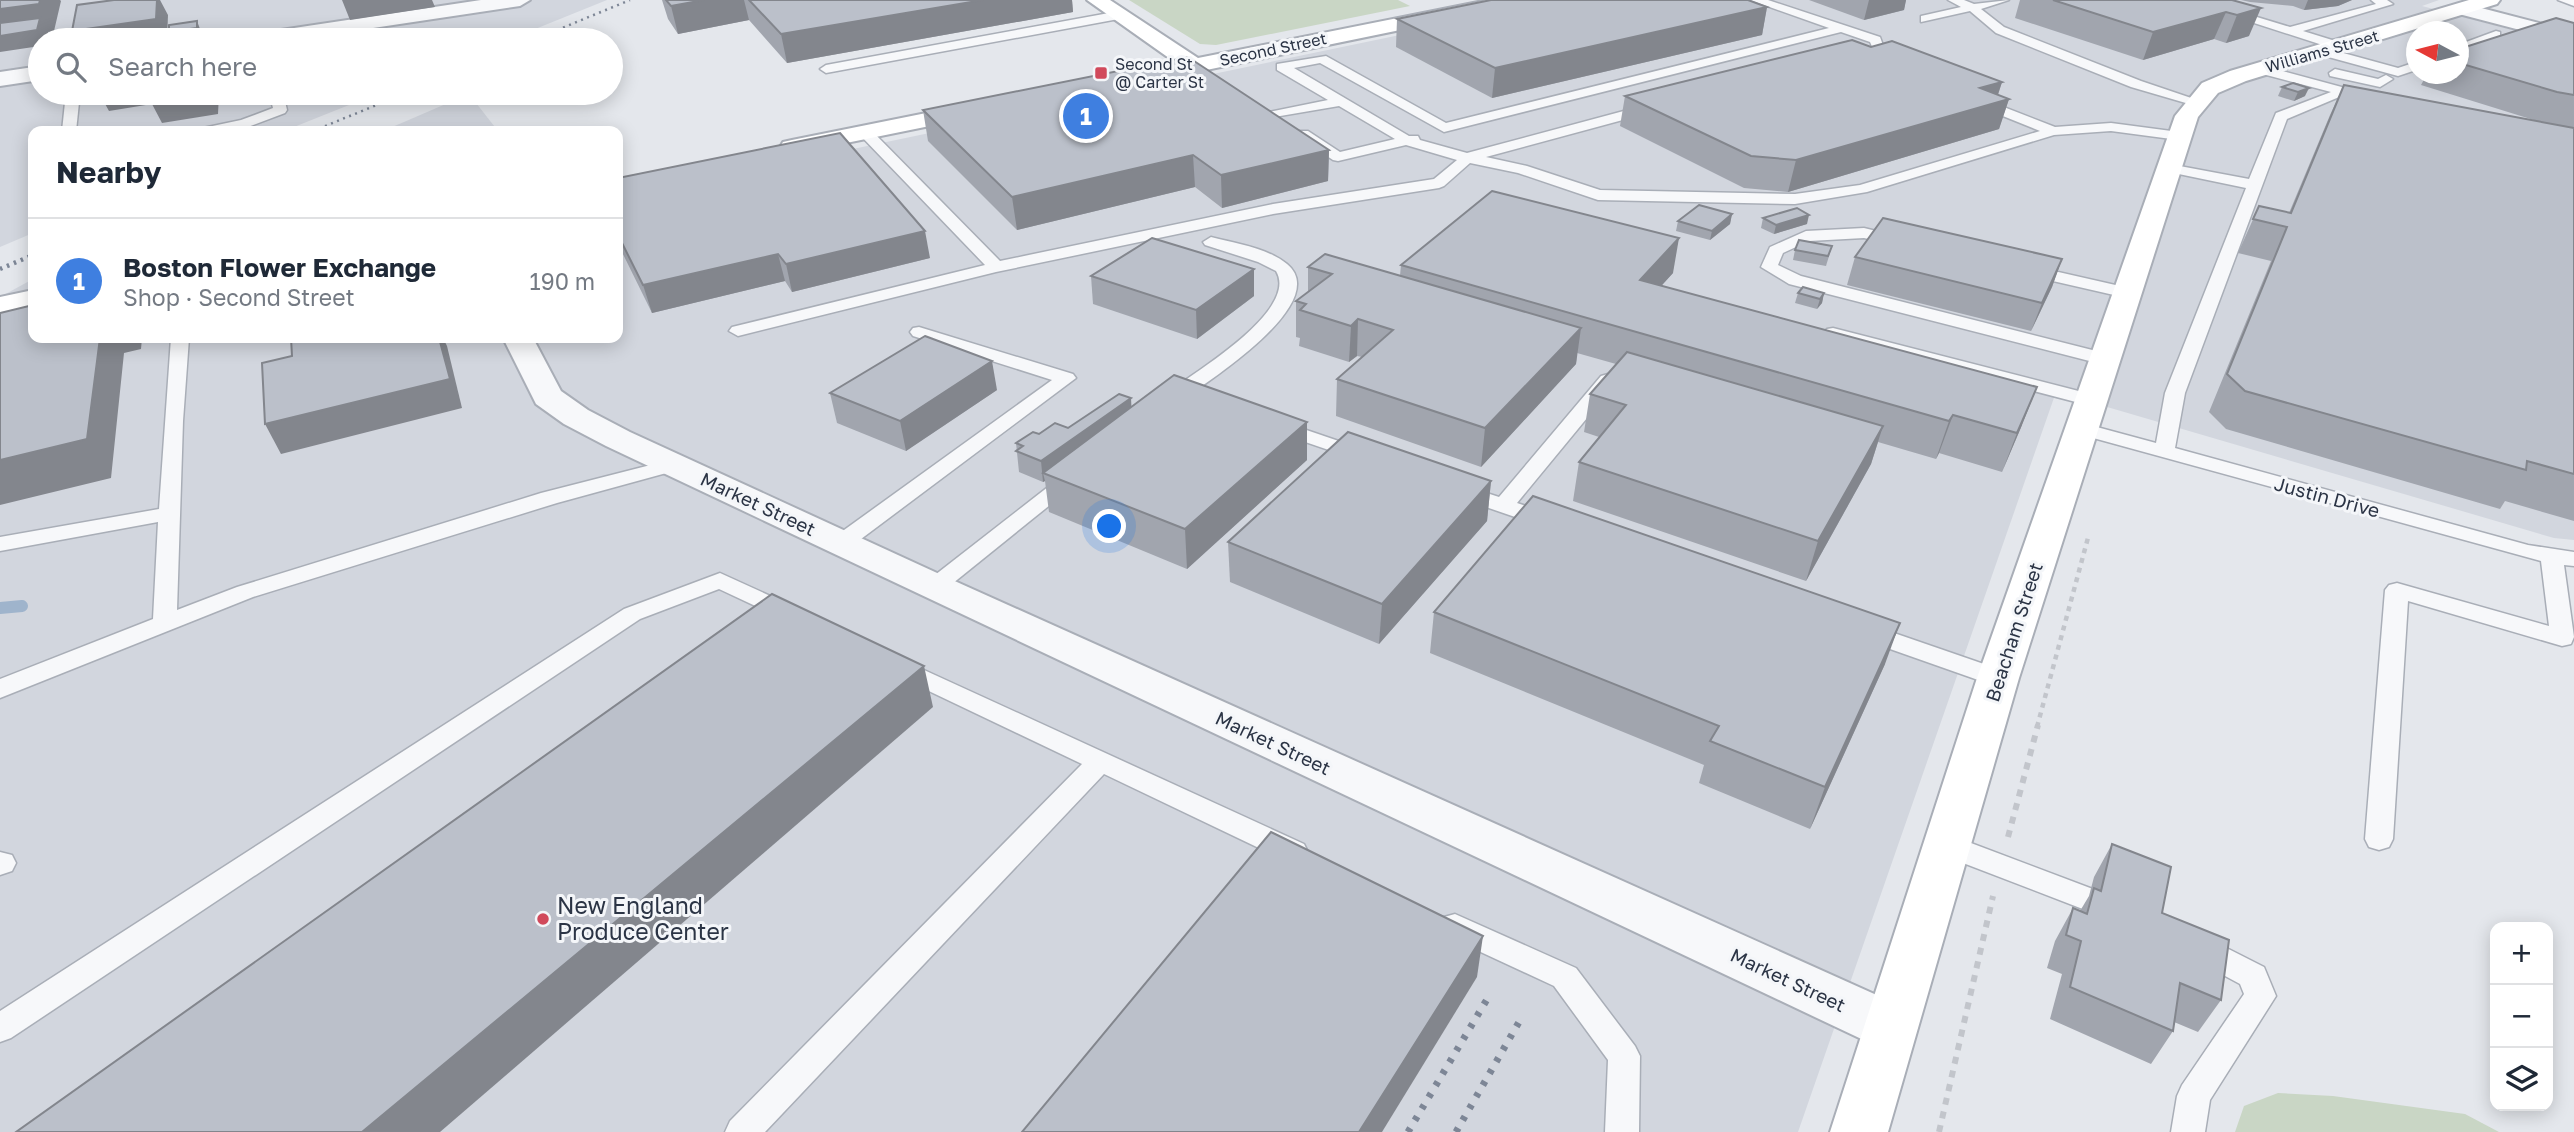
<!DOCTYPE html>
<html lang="en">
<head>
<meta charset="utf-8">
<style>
  body { margin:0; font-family:"Golos Text",sans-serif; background:#f2f2f3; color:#1f2937 }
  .controls { position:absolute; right:21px; bottom:21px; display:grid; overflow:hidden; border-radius:14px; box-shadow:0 4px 18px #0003 }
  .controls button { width:63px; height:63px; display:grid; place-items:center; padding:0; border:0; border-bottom:2px solid #e0e1e3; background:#fff; color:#1f2937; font:35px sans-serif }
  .compass { position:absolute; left:2406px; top:21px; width:63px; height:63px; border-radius:50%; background:#fff; box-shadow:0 4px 18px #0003; rotate:277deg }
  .you { position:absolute; left:1110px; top:527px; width:24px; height:24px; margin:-18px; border:5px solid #fff; border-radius:50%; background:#1a73e8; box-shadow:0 0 0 10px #1a73e833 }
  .badge { display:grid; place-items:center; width:46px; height:46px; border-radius:50%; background:#d1495b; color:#fff; font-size:23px; font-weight:700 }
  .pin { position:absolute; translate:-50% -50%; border:4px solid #fff; box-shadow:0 2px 7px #0006 }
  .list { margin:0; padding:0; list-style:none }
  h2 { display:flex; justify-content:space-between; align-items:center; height:91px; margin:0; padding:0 28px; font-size:30px }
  h2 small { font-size:23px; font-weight:400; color:#747a83 }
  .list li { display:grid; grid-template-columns:46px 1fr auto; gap:21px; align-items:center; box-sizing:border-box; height:126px; padding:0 28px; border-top:2px solid #e0e1e3 }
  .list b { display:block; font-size:26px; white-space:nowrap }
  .list p { margin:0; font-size:23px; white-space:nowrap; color:#747a83 }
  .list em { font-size:23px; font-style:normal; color:#747a83 }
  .icon { flex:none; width:38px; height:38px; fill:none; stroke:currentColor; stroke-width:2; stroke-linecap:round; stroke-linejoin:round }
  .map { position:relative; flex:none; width:2574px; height:1132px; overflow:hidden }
  .search { position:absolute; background:#fff; box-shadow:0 4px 18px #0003; left:28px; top:28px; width:595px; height:77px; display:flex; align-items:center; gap:18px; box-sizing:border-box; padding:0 24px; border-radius:38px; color:#747a83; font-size:26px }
  .panel { position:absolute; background:#fff; box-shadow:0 4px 18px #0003; left:28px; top:126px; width:595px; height:217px; border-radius:14px }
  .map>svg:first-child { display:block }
</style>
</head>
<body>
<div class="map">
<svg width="2574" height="1132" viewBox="0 0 2574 1132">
  <rect width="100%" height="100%" fill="#e4e7ec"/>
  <g fill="#d2d6de" fill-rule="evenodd">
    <polygon points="55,0 607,0 508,40 40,40 40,93 379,93 284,131 33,131 33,233 0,247 0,7"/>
    <path d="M1568,0H2439L2422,6L2574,46V540L2554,538L2056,392L1798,1132H0V297L33,279V338H618V194L685,184ZM2416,32H2458V74H2416Z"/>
    <polygon points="469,94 498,131 383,131"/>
  </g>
  <g fill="#c9d6c5">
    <polygon points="1129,0 1398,0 1410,6 1216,45 1200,44"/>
    <polygon points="2278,1093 2333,1096 2465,1114 2499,1132 2235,1132 2244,1106"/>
  </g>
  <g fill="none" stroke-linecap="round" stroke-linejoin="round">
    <polyline stroke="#9fb4cc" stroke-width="12" points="0,608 22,606"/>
    <defs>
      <g id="lane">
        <polygon points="1750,0 1768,0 1880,37 1884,48 1882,51 1874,51 1870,42 1841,32 1444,132 1320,63 1294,68 1409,136 1418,136 1420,140 1467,153 1646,105 1656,105 1656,111 1486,157 1527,166 1600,190 1795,194 1860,185 2040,131 1973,104 1971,101 1978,97 2055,127 2111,123 2179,132 2186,136 2179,140 2111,131 2054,135 1867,192 1795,204 1598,200 1518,173 1470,163 1444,186 1439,188 1273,214 996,272 738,336 729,331 732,327 985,265 860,135 860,129 870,129 1000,261 1273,204 1434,179 1457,160 1406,145 1338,161 1333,160 1298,137 1298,131 1308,131 1340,152 1395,139 1339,106 1269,118 1269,112 1328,100 1277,70 1277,64 1326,56 1446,123 1829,28"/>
        <polygon points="1948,0 1964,0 1974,4 2009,0 1981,9 2004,27 2141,81 2203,102 2196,106 2131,87 1996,33 1970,11 1921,22 1921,16 1961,7"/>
        <polygon points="2183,0 2201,0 2290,27 2376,4 2371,0 2387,0 2393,4 2303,31 2345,44 2347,47 2341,51"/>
        <polygon points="2558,0 2574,0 2574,6"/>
        <polygon points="1120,11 1124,12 1124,18 826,73 820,69 826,65"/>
        <polygon points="2496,31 2500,32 2500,38 2458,54 2458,45"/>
        <polygon points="2325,48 2398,68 2416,62 2416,70 2398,76 2321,55 2321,49"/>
        <polygon points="2260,65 2349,89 2351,92 2287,119 2185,393 2175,448 2528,545 2574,552 2574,566 2564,565 2574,637 2571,644 2562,646 2408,601 2393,839 2389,847 2379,850 2369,847 2365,839 2385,590 2389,585 2397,583 2549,626 2541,561 2075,433 2072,429 2075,425 2082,423 2156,443 2165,393 2246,188 2169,172 2162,168 2169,164 2249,179 2276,113 2331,92 2255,72 2254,69"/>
        <polygon points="2335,69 2378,79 2386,75 2393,79 2380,87 2330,76 2329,73"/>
        <polygon points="66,93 80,93 76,131 62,131"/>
        <polygon points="269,93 283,93 287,110 285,113 245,128 201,131 203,128 241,120 273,108"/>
        <polygon points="1864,228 1905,238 1907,241 1899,246 1864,238 1809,241 1783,253 1778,265 1801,276 2112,355 2114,359 2105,365 1789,284 1761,267 1770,247 1806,231"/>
        <path d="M1211,237C1234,243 1268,248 1287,264C1332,301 1213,378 1188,396L1181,398L1171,392L1174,388C1200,369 1299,309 1276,271L1258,262L1205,245L1203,242Z"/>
        <polygon points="2028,265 2133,289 2136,293 2127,298 2022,274 2020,270 2022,266"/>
        <polygon points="919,327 1073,374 1076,378 849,548 833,548 830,543 833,538 1052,380 913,336 910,332 913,328"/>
        <polygon points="1833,328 2098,396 2101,400 2091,406 1827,337 1824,333 1827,329"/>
        <polygon points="171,338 189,338 183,421 177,610 237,587 541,493 674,459 681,461 684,465 681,469 557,503 253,597 0,698 0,679 153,619 158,522 0,551 0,537 159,509"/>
        <polygon points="1608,374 1615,376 1618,380 1615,384 1517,503 1557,516 1560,521 1557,526 1541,526 1454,496 1451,491 1454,486 1462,485 1499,497 1601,376"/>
        <polygon points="1277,420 1368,451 1371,455 1368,459 1361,461 1270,430 1267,426 1270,422"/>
        <polygon points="1069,474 1076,476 1080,480 1076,484 942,592 934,594 926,592 922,587 926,582 1062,476"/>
        <polygon points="720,573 799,609 803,614 799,619 791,622 783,619 719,589 640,619 11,1038 0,1042 0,1011 624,609"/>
        <polygon points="1865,623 2007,672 2010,678 2007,684 1998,687 1856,637 1853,631 1856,625"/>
        <polygon points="900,659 1304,844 1308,852 1304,860 1294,863 1284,860 1104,774 765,1132 725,1132 730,1121 1082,764 891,673 888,667 891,661"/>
        <polygon points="1947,834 2098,891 2103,899 2098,907 2088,911 1937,853 1933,845 1937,837"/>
        <polygon points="0,852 12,855 16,863 12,871 0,875"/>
        <polygon points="1455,914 1576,968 1635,1046 1640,1056 1639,1132 1605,1132 1608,1060 1554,986 1444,935 1440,926 1444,917"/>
        <polygon points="2199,934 2264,967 2276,996 2210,1100 2205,1132 2171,1132 2177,1096 2182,1085 2244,994 2240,984 2188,956 2184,947 2188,938"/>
      </g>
      <g id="street">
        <polygon points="481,0 530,0 520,6 293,40 244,40 247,36 254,34"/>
        <polygon points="2462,3 2574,32 2574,44 2455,13 2452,9 2455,5"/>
        <polygon points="40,66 40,80 0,86 0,72"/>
        <polygon points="503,338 533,338 561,391 588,410 630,432 948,578 1910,1010 1918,1027 1910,1044 1891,1051 1872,1044 606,446 564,424 536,404"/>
      </g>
      <g id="secondary">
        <polygon points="1087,0 1110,0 1198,58 1488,0 1527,0 1517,6 1148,82 1140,80 1137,75 1140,70 1176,63"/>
        <polygon points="2469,0 2500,0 2497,4 2246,81 2218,93 2198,117 2019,678 1888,1132 1830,1132 1977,678 2175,116 2202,83 2230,71"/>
        <polygon points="976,103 984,105 988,110 984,115 792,154 783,152 780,147 783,142 792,140"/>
        <polygon points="33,290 33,308 0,315 0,297"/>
      </g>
    </defs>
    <use href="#lane" stroke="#a9aeb7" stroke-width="3"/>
    <use href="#street" stroke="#a9aeb7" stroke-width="4"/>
    <use href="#secondary" stroke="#a9aeb7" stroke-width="4"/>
    <polyline stroke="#c2c5cb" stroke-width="4.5" stroke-dasharray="5 5" stroke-linecap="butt" points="2037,727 2089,534"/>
    <g stroke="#c2c5cb" stroke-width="6" stroke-dasharray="7 7" stroke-linecap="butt">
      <polyline points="2008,837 2038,725"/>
      <polyline points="1939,1132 1993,896"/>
    </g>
    <use href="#lane" fill="#f7f8fa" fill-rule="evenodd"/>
    <use href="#street" fill="#f7f8fa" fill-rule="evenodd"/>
    <use href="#secondary" fill="#fff" fill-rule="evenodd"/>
    <g stroke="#7d8696" stroke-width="2.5" stroke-dasharray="2 4.5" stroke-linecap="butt">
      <polyline points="533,40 630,0"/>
      <polyline points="313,131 406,93"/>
    </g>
    <polyline stroke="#7d8696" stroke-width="4.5" stroke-dasharray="2.5 5" stroke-linecap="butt" points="0,269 33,255"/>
    <g stroke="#7d8696" stroke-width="7" stroke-dasharray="4.5 9" stroke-linecap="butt">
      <polyline points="1408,1132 1489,996"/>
      <polyline points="1456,1132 1523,1015"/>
    </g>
  </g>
  <g fill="#a1a5ae">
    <polygon points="662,0 1072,0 1073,12 787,63 749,20 678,34 668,19"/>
    <polygon points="1809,0 1906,0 1904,10 1864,20"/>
    <polygon points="2020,0 2232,0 2249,36 2226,43 2214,39 2143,60 2015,18"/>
    <polygon points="2241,0 2352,0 2338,6 2304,10 2293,6 2250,2"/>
    <polygon points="1767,7 1762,35 1492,98 1396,47 1397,19"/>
    <polygon points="2574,23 2574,521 2505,501 2500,509 2226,429 2209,412 2271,261 2238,253 2259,206 2289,213 2330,115 2344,85 2537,121 2421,85 2427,74 2459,74 2459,49"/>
    <polygon points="1871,47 2002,82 1998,95 2009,99 1999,129 1788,192 1744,188 1620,126 1625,96"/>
    <polygon points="2293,83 2305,96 2294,101 2278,96 2282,87"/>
    <polygon points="923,110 1329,150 1328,181 1222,208 1195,187 1017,230 928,141"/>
    <polygon points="618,178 930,258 792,292 785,281 652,313 618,244"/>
    <polygon points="1732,214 1730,224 1710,240 1676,231 1678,221"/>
    <polygon points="1763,218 1807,224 1774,234 1761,228"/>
    <polygon points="1832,246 1826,266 1793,260 1795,250"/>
    <polygon points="1855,257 2062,259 2052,287 2031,331 1847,285"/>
    <polygon points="1401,265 1673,273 1661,286 2022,425 2002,472 1939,453 1936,459 1878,442 1871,464 1806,581 1573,501 1579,462 1599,437 1584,432 1590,394 1616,364 1577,353 1576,364 1481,467 1336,416 1337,379 1362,357 1357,356 1349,362 1299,346 1300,338 1296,337 1296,301 1308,293 1308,267 1400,276"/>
    <polygon points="1091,276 1254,296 1197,339 1093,304"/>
    <polygon points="1798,293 1824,293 1822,303 1817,309 1795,303"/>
    <polygon points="997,390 906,451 837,423 830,393"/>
    <polygon points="1131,407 1307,460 1187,569 1049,512 1045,481 1043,482 1019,472 1016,443 1039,434 1068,428"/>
    <polygon points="1491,481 1487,521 1379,644 1230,582 1228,542"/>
    <polygon points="1434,612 1885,664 1810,829 1699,783 1704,765 1430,653"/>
    <polygon points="2112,844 2162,913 2221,1000 2198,1032 2174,1022 2173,1031 2151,1064 2050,1019 2062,974 2047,968 2055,941 2073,908 2080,911 2089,896 2094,877"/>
  </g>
  <g fill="#83868d">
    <polygon points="40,0 60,0 61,1 54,31 48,32 47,40 40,40 40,46 0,52 0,9"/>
    <polygon points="157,0 160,0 168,15 167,40 77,40 72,31"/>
    <polygon points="342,0 432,0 435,7 350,20"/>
    <polygon points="704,0 744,0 749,20 678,34 671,6"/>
    <polygon points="983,0 1072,0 1073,12 787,63 781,34"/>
    <polygon points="1869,0 1906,0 1904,10 1864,20"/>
    <polygon points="2308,0 2352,0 2338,6 2304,10"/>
    <polygon points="1767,7 1762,35 1492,98 1495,68"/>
    <polygon points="2261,8 2249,36 2226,43 2237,15"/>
    <polygon points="2226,12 2214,39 2143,60 2153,32"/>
    <polygon points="197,21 200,29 200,36 173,40 169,32"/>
    <polygon points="2002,82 1995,103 2009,99 1999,129 1788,192 1796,160 1980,88"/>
    <polygon points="2309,88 2305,96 2294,101 2298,92"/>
    <polygon points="99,93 219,93 218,114 162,123 152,104 109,111"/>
    <polygon points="1329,150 1328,181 1222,208 1221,175"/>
    <polygon points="1193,155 1195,187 1017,230 1012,197"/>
    <polygon points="1732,214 1730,224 1710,240 1712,231"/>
    <polygon points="1809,215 1807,224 1774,234 1776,225"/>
    <polygon points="925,231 930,258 792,292 786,264"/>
    <polygon points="1679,238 1673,273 1634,316 1640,280"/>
    <polygon points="778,254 785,281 652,313 643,285"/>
    <polygon points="2062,259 2052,287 2031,331 2042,303"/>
    <polygon points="1254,269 1254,296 1197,339 1196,310"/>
    <polygon points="1824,293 1822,303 1817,309 1820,299"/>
    <polygon points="1358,319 1357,356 1349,362 1351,326"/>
    <polygon points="1581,328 1576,364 1481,467 1485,428"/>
    <polygon points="100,338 142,338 141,349 124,353 111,478 0,505 0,460"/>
    <polygon points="439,338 443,338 447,346 462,408 281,454 265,424"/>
    <polygon points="992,361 997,390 906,451 900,421"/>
    <polygon points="2037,387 2022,425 2002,472 2017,433"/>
    <polygon points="1131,398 1132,418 1043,473 1045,481 1043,482 1041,461"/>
    <polygon points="1953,415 1939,453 1936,459 1949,421"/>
    <polygon points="1307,422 1307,460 1187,569 1185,529"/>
    <polygon points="1883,426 1871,464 1806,581 1818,541"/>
    <polygon points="1491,481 1487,521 1379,644 1382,604"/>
    <polygon points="1900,623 1885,664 1810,829 1825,787"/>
    <polygon points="924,666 933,707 440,1132 362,1132"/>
    <polygon points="1483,936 1477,977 1382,1132 1359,1132"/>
  </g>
  <g fill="#bbc0ca" stroke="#83868d" stroke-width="2">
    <polygon points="0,0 40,0 39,4 0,9"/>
    <polygon points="114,0 157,0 156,19 72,31 77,5"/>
    <polygon points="666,0 704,0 671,6"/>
    <polygon points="749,0 983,0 781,34"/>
    <polygon points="1491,0 1748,0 1767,7 1495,68 1397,19"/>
    <polygon points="2053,0 2232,0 2261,8 2237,15 2226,12 2153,32"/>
    <polygon points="40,18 37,30 0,36 0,23"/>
    <polygon points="2556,18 2574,23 2574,95 2557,92 2459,63 2459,49"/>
    <polygon points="197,21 197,28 169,32 169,25"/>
    <polygon points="208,36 208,40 177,40"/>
    <polygon points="1852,40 1871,47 1892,41 2002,82 1980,88 2009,99 1796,160 1751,156 1625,96"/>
    <polygon points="1188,57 1329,150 1221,175 1193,155 1012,197 923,110"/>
    <polygon points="2293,83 2309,88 2298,92 2282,87"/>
    <polygon points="2344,85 2574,128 2574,474 2527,461 2526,470 2245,391 2227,374 2287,227 2253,219 2259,206 2291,213"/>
    <polygon points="150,93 192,93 150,100"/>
    <polygon points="840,133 925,231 786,264 778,254 643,285 618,235 618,178"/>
    <polygon points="1492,191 1679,238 1640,280 2037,387 2017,433 1953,415 1949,421 1401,265"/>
    <polygon points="1699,205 1732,214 1712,231 1678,221"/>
    <polygon points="1797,208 1809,215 1776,225 1763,218"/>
    <polygon points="1883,218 2062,259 2042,303 1855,257"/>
    <polygon points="1152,238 1254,269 1196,310 1091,276"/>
    <polygon points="1799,240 1832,246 1828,256 1795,250"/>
    <polygon points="1325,254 1581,328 1485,428 1337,379 1393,330 1358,319 1351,326 1300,310 1306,304 1296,301 1332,274 1308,267"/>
    <polygon points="1803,287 1824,293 1820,299 1798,293"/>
    <polygon points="33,305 33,338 100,338 87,439 0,460 0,313"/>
    <polygon points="925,336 992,361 900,421 830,393"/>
    <polygon points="291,338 439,338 450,379 265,424 262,363 292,356"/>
    <polygon points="1627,352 1883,426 1818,541 1579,462 1626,405 1590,394"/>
    <polygon points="1174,375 1307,422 1185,529 1043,473"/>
    <polygon points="1119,394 1131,398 1041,461 1016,451 1023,446 1016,443 1033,432 1039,434 1055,423 1068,428"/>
    <polygon points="1348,432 1491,481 1382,604 1228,542"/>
    <polygon points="1533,496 1900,623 1825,787 1710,741 1719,726 1434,612"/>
    <polygon points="772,594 924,666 362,1132 16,1132"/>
    <polygon points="1271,832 1483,936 1359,1132 1022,1132"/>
    <polygon points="2112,844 2171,867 2162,913 2229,940 2221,1000 2180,983 2173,1031 2070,987 2081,941 2066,935 2073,908 2087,914 2094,888 2101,891"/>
  </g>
  <g fill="#d1495b" stroke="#f4f6f9" stroke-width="2.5">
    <rect x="1094" y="66" width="14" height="14" rx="3.5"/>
    <circle cx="543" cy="919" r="7"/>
  </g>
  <g text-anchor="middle" stroke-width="6" stroke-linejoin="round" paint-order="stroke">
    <g font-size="16" fill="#2b3445" stroke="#f4f6f9">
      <text transform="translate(1273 49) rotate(-12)" y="6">Second Street</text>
      <text transform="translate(2322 51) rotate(-16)" y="6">Williams Street</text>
    </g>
    <g font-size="16" fill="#2b3445" stroke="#f4f6f9" text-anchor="start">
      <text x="1115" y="70">Second St<tspan x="1115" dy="18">@ Carter St</tspan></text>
    </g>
    <g font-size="19" fill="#2b3445" stroke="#f4f6f9">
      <text transform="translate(2327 497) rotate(15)" y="7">Justin Drive</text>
      <text transform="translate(758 504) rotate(25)" y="7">Market Street</text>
      <text transform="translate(2014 632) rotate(-72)" y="7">Beacham Street</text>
      <text transform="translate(1273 743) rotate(25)" y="7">Market Street</text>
      <text transform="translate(1788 980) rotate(25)" y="7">Market Street</text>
    </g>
    <g font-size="23" fill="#2b3445" stroke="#f4f6f9" text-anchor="start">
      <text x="557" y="914">New England<tspan x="557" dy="26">Produce Center</tspan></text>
    </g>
  </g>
</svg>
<div class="controls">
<button>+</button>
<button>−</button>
<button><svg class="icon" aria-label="layers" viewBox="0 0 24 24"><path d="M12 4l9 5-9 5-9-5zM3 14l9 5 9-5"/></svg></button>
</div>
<svg class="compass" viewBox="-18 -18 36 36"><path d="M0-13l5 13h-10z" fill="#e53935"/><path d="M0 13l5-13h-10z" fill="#747a83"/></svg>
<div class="you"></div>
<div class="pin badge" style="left:1086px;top:116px;background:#3f7fe0">1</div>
<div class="search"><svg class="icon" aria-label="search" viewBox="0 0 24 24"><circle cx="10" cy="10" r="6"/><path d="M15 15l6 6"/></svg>Search here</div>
<section class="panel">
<h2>Nearby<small></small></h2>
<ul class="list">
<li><span class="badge" style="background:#3f7fe0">1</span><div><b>Boston Flower Exchange</b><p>Shop · Second Street</p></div><em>190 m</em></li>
</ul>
</section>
</div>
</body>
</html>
